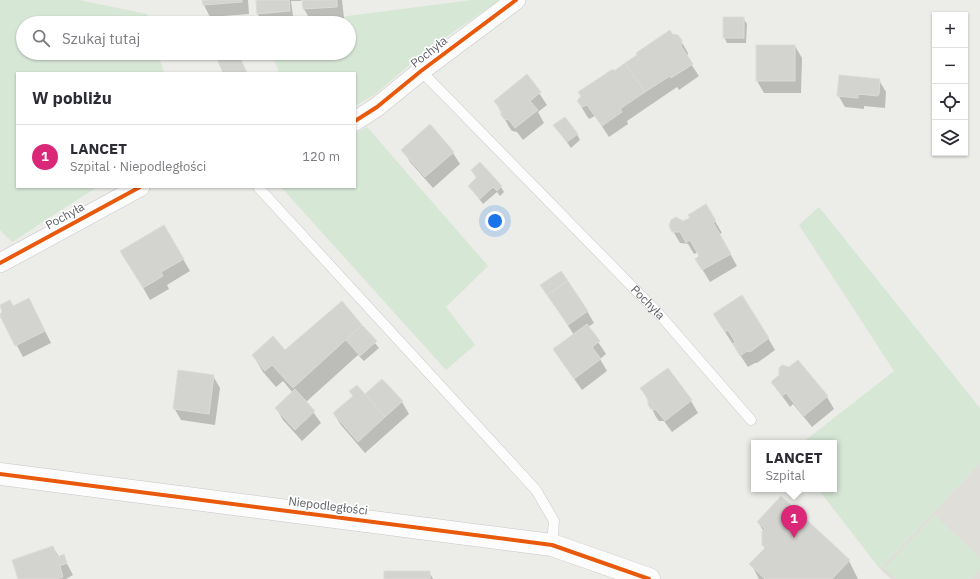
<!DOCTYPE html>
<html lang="pl">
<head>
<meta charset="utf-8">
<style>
  body { margin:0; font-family:"IBM Plex Sans",sans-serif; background:#f7f7f7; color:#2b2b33 }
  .controls { position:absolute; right:12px; top:12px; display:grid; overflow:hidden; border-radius:0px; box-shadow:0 1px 3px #0004 }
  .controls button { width:36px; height:36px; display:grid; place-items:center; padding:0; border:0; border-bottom:1px solid #e1e1e2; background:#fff; color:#2b2b33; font:20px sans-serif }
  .you { position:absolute; left:495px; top:221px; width:14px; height:14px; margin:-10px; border:3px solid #fff; border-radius:50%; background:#1a73e8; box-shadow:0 0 0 6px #1a73e833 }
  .badge { display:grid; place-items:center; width:26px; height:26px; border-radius:50%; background:#db2777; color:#fff; font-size:13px; font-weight:700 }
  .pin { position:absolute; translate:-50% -33px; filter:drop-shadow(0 1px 2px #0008) }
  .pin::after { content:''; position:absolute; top:21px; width:14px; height:12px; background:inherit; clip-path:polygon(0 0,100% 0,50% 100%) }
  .popup { position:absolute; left:751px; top:440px; width:86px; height:52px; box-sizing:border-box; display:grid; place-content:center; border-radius:0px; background:#fff; filter:drop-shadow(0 1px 3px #0005); font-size:13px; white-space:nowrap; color:#7c7c81 }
  .popup b { font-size:15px; color:#2b2b33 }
  .popup::after { content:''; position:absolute; left:50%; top:100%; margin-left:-8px; border:8px solid transparent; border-top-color:#fff }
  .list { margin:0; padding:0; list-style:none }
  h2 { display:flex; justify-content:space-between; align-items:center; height:52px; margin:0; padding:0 16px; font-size:17px }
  h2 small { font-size:13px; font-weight:400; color:#7c7c81 }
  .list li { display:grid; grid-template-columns:26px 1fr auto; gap:12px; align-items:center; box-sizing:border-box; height:64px; padding:0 16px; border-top:1px solid #e1e1e2 }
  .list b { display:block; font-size:15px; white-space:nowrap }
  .list p { margin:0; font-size:13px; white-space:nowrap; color:#7c7c81 }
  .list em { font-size:13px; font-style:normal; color:#7c7c81 }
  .icon { flex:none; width:22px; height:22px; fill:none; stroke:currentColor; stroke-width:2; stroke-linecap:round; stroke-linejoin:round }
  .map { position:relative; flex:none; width:980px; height:579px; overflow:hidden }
  .search { position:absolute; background:#fff; box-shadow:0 1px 3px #0004; left:16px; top:16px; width:340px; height:44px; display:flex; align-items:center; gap:10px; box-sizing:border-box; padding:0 14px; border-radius:22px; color:#7c7c81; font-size:15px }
  .panel { position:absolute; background:#fff; box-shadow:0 1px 3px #0004; left:16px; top:72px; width:340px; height:116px; border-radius:0px }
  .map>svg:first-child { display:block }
</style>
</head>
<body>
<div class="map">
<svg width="980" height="579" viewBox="0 0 980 579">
  <rect width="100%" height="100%" fill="#ecece8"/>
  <polygon fill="#dfded8" points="980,463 980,579 891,579 880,569"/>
  <g fill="#d7e7d6">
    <polygon points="0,0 79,0 147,14 150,23 23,23 23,53 158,53 164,73 17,73 17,187 97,187 12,242 0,230"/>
    <polygon points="472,0 500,0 427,50 374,95 355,106 355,73 279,73 272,53 349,53 349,23 293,23"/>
    <polygon points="367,127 488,266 446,307 475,345 446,370 281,187 355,187 355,133"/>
    <polygon points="819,207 980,408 980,463 880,569 818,489 834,489 834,443 802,443 894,371 799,225"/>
    <polygon points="935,515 980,558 980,570 972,579 896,579 884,568"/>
  </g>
  <g fill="#0003">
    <polygon points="203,0 248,0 249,14 210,17 204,5"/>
    <polygon points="257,0 301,0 301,1 291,1 293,16 261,20 258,14"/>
    <polygon points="303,0 342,0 344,18 311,21 304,9"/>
    <polygon points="743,18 747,24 746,43 727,43 724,37"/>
    <polygon points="672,35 681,41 688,53 687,58 699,76 679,90 677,87 627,121 628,124 609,137 595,116 589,119 585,113 578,101 582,97 580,92"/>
    <polygon points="795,46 802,58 801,93 764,93 757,81"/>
    <polygon points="527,75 547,105 538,112 544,123 523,140 517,132 512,131 509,127 495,101"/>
    <polygon points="879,80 886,92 885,108 864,106 864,109 845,107 838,95"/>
    <polygon points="555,126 577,134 580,140 571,148"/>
    <polygon points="403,150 453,153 460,164 433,188 410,162"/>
    <polygon points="472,171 501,187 504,192 500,196 497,192 483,204 469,186 477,179"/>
    <polygon points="706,206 722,233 719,234 737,266 710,282 696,259 701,257 698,252 694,254 688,244 680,243 670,226 683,223"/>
    <polygon points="164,226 190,271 167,285 169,289 150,300 122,251"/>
    <polygon points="29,299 51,343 23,357 0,314 3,312 0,306 10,301 13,307"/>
    <polygon points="552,301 587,311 594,323 588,327 606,354 600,359 607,371 582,390 554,350 574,335"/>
    <polygon points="342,303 379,348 364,361 358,355 306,402 321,423 302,441 283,420 276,408 293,393 283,381 276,387 263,372 253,355 285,351"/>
    <polygon points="721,326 768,338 775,350 757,363 755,363 748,367"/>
    <polygon points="213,376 220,388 215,425 181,420 174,408"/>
    <polygon points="382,380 402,402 409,414 365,453 341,425 334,414 365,396"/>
    <polygon points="772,382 827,397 834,409 812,427 793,404 790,407"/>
    <polygon points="642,388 691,401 698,413 672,432 664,421 659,421 656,417"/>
    <polygon points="781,497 849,561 858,579 759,579 751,564 765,549 763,545 764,532 758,522"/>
    <polygon points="53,547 59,557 63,556 73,575 66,579 19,579"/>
    <polygon points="429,572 433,579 385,579"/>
  </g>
  <g fill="#d3d3d0" stroke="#dcdbd7">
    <polygon points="202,0 242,0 242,2 203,5"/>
    <polygon points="256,0 289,0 290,11 257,14"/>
    <polygon points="302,0 337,0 337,7 303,9"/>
    <rect x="723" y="17" width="21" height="21"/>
    <polygon points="670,30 672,34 678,35 682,40 681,46 693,64 671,78 670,76 645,92 625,63 637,55 636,53"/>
    <rect x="756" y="45" width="39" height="36"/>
    <polygon points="222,53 238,53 247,73 223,73 216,56"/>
    <polygon points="625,63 645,92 620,109 622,112 602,126 587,105 582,107 577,101 581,96 578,92 613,69 614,71"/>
    <polygon points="527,74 541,92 530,101 538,110 515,128 509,120 504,119 501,115 501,110 494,101"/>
    <polygon points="839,75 880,79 879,94 878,96 858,94 858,98 837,96"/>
    <polygon points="565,117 578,134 567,142 553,125"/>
    <polygon points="430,124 454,152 425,177 401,150"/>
    <polygon points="480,162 502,186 497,191 493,187 480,199 468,186 477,177 471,170"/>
    <polygon points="706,204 716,221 713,222 731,254 702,270 695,259 699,256 690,240 686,243 680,232 672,232 669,226 671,220 676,217 683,221 690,218 688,215"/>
    <polygon points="164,225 184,259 161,272 163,276 143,288 120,251"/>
    <polygon points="561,271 568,281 547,295 540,285"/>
    <polygon points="568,281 588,311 568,325 547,295"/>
    <polygon points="742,295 769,338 750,352 747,351 740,356 733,344 735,342 728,330 725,332 713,314"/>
    <polygon points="29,298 45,331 15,346 0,316 2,312 0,305 10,300 13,306"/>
    <polygon points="342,301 362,325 293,388 272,365 265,371 252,355 273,336 285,350"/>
    <polygon points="587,324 600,341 592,347 601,359 574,379 553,349"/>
    <polygon points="362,325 377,341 360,356 346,340"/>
    <polygon points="798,360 828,396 804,416 786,393 782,396 771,382 779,375 779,368 782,365 789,367"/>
    <polygon points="668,368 692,400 665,421 656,410 651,409 648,405 648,399 640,388"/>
    <polygon points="178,370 214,375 209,414 173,409"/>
    <polygon points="382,379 403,401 385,417 365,394"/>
    <polygon points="357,385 385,417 358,442 333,413 353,396 349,391"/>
    <polygon points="295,389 315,411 295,430 275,408"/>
    <polygon points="781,496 850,560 832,579 765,579 749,564 766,547 762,545 762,531 765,529 757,522"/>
    <polygon points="53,546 57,557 64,554 67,563 60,566 63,577 56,579 18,579 12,560"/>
    <rect x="384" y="571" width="46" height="8"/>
  </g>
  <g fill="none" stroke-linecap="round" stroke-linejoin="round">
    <defs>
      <g id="lane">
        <path id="s1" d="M421,71L660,315L751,420"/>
        <polyline points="258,187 536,490 554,521 552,545"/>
      </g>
      <g id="street">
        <polyline points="355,121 377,107 421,71 516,0"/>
        <polyline points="0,263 140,187"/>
      </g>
      <polyline id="secondary" points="0,474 552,545 649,579"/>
    </defs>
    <use href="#lane" stroke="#c9cac9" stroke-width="11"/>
    <use href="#street" stroke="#c9cac9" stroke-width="20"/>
    <use href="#secondary" stroke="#c7c8c8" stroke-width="23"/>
    <use href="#lane" stroke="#fcfcfc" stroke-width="10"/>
    <use href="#street" stroke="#fcfcfc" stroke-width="19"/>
    <use href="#secondary" stroke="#fcfcfc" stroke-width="22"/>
    <defs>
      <g id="cycleway">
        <polyline points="355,121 377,107 421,71 516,0"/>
        <polyline points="0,263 140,187"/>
        <polyline points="0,474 552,545 649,579"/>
      </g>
    </defs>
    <use href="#cycleway" stroke="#fff" stroke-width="6"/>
    <use href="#cycleway" stroke="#e8590c" stroke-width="4"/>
  </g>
  <g text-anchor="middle" stroke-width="3.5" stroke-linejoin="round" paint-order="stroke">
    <g font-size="12" fill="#5d6064" stroke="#fff">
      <text transform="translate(429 52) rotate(-38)" y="4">Pochyła</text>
      <text transform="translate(65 216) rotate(-29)" y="4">Pochyła</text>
      <text dy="4" stroke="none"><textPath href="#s1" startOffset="324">Pochyła</textPath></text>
      <text transform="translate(328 506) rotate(7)" y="4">Niepodległości</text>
    </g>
  </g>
</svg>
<div class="controls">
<button>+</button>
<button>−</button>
<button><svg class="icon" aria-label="locate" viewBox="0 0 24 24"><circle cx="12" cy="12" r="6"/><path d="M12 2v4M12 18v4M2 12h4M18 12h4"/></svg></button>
<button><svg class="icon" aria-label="layers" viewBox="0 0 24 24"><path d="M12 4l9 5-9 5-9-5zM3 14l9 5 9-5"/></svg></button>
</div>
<div class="you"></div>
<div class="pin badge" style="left:794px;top:538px">1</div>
<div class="popup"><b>LANCET</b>Szpital</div>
<div class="search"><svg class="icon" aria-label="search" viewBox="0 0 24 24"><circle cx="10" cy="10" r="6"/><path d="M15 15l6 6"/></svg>Szukaj tutaj</div>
<section class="panel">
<h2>W pobliżu<small></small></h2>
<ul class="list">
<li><span class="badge">1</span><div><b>LANCET</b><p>Szpital · Niepodległości</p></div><em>120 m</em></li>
</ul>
</section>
</div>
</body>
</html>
